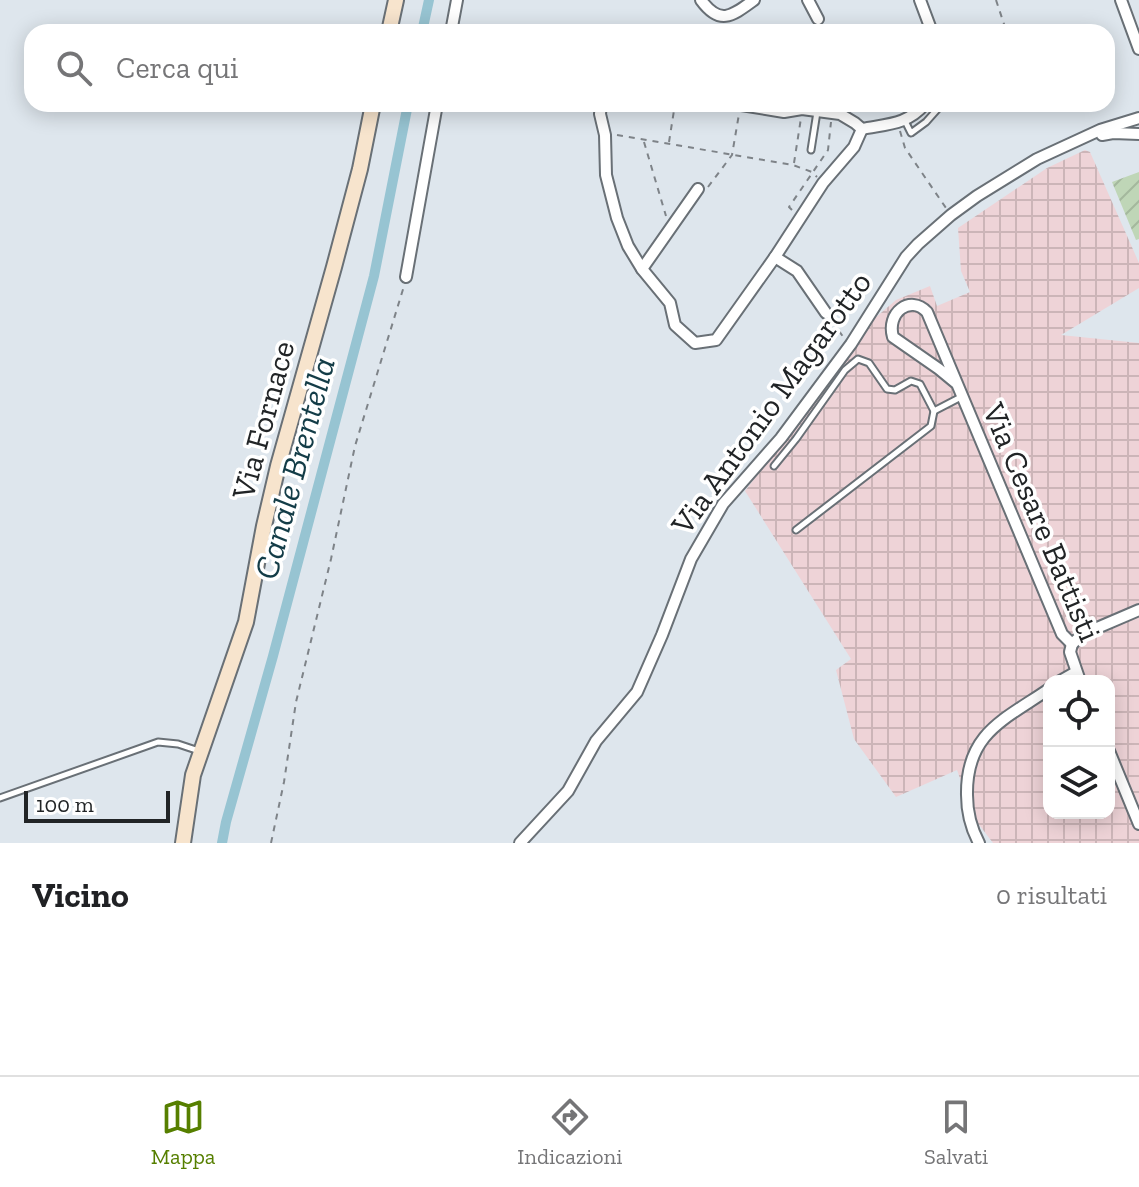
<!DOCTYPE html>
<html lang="it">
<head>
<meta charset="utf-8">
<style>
  body { margin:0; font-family:"Zilla Slab",serif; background:#f2f2f2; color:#202124 }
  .controls { position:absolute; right:24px; bottom:24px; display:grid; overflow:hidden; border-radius:16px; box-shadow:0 4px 20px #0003 }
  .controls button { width:72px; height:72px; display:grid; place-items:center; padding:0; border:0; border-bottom:2px solid #e0e0e0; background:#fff; color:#202124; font:40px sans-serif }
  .scale { position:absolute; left:24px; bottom:20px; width:146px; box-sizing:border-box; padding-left:8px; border:4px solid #212426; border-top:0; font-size:22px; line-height:28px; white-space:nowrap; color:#212426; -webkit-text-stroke:6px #fff; paint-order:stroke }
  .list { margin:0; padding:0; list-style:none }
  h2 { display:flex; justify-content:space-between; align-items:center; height:104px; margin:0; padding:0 32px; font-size:34px }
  h2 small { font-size:26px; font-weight:400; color:#757577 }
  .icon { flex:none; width:44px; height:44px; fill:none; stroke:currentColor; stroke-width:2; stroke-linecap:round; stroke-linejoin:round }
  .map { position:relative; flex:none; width:1139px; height:843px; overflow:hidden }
  .search { position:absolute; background:#fff; box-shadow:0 4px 20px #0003; left:24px; right:24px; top:24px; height:88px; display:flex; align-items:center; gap:20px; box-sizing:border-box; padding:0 28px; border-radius:24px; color:#757577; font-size:30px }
  .sheet { height:232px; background:#fff }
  nav { display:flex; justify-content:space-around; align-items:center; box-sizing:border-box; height:112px; border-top:2px solid #e0e0e0; background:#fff; font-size:22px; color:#757577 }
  nav a { display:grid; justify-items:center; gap:4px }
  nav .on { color:#567f00 }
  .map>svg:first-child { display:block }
</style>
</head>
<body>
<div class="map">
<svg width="1139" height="843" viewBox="0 0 1139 843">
  <defs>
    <pattern id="industrial-grid" width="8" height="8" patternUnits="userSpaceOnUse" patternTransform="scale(2)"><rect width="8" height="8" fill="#eed3d7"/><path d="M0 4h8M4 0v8" fill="none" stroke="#ccb5b8"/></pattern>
    <pattern id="garden-furrows" width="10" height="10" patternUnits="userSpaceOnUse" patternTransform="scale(2)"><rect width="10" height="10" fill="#bfd6b7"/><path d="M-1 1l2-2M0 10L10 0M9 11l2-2" fill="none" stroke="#a4b89d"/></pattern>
  </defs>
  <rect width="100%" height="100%" fill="#dee6ed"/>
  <path fill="url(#industrial-grid)" fill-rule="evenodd" d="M1085,150L1090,152L1139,263V288L1061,335L1139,343V843H993L974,818L957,770L896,797L854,739L836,670L851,659L745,491L875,318L896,300L930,286L937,306L970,292L961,271L958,228L1047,168ZM1049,681H1109V813H1049Z"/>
  <polygon fill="url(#garden-furrows)" points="1139,172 1139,239 1136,240 1112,182"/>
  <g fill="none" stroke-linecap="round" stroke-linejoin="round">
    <g stroke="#97c4d2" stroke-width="10">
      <polyline points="422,32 429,0"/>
      <polyline points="222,843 226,822 273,656 374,276 408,104"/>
    </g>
    <defs>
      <g id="lane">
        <polyline points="905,121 911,133 926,122 942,104"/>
        <polyline points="811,150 817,112"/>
        <polyline points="774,466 796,439 845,370 858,359 869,363 887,389 895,390 911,381 920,384 934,411 961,397"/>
        <polyline points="796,530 931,426 934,411"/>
        <polyline points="0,798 158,742 178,744 199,751"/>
      </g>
      <g id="street">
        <path d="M701,0C720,26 732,16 754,0"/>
        <polyline points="808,0 818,19"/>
        <polyline points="920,0 932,32"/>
        <polyline points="1121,0 1139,49"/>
        <polyline points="451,32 457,0"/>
        <polyline points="601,104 600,114 605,135 606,175 617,218 628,246 642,269 670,303 675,325 695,343 716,340 775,257 823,183 854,147 862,129"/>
        <polyline points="735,104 784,112 802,109 840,114 855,123 862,129"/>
        <path d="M862,129C887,124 907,125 925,104"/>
        <polyline points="1102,135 1113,133 1139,134"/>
        <polyline points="775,257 797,271 826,313"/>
        <polyline points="642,269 698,189"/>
        <polyline points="406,277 437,104"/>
        <path d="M956,383L939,369L893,337C886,313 910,294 927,312L1062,634L1072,644"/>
        <polyline points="1072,644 1083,634 1139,610"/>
        <polyline points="1072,644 1070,652 1080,681"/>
        <polyline points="1060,681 1076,672"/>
        <polyline points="1109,751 1139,824"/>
        <polyline points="520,843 568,791 596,741 637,692 662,635 691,559 723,504 781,438 851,344 906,257 918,244 951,215 977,196 1037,159 1100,130 1139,118"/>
        <path d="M979,843C971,828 967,812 967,795C966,733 1004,720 1049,689"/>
      </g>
      <g id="secondary">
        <polyline points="389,32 396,0"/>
        <polyline points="183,843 193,775 246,622 264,526 278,466 334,267 360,169 373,104"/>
      </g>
    </defs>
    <use href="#lane" stroke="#697076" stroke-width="9"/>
    <use href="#street" stroke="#697076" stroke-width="14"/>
    <use href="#secondary" stroke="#697076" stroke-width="18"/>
    <g stroke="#7e8388" stroke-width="2" stroke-dasharray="6 6" stroke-linecap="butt">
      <polyline points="996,0 1005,27 1003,32"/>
      <polyline points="704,32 715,25"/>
      <polyline points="900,131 905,148 946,208"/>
      <polyline points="617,135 793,165 812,172 817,177"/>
      <polyline points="644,142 666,216"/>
      <polyline points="669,142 675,104"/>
      <polyline points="794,163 801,118"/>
      <polyline points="708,187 732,155 739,114"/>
      <polyline points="792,210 789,207 828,150 831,122"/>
      <polyline points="832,321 844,338"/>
      <polyline points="271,843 284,782 296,702 331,559 355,446 404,286"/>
    </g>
    <use href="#lane" stroke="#fff" stroke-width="5"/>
    <use href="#street" stroke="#fff" stroke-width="10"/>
    <use href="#secondary" stroke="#f7e4cd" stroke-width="14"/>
  </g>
  <g text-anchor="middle" stroke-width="7" stroke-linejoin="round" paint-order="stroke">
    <g font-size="32" fill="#212426" stroke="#fff">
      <text transform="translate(771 403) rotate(-54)" y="11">Via Antonio Magarotto</text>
      <text transform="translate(263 420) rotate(-75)" y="11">Via Fornace</text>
      <text transform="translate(1042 522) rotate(67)" y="11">Via Cesare Battisti</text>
    </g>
    <g font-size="34" font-style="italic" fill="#133c47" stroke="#fff">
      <text transform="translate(294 468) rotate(-75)" y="12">Canale Brentella</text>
    </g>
  </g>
</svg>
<div class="controls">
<button><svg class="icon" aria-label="locate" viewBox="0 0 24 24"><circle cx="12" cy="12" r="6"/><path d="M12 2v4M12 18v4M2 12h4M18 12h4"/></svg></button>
<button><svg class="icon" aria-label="layers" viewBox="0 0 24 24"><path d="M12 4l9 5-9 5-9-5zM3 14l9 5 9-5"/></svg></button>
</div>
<div class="scale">100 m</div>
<div class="search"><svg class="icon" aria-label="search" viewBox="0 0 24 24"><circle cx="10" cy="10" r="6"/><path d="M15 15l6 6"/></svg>Cerca qui</div>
</div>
<section class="sheet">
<h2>Vicino<small>0 risultati</small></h2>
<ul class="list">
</ul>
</section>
<nav>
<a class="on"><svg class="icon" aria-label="map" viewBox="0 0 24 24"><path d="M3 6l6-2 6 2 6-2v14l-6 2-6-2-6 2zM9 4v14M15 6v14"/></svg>Mappa</a>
<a><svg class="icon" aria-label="directions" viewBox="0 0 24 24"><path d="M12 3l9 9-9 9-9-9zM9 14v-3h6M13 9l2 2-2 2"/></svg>Indicazioni</a>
<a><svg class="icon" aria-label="saved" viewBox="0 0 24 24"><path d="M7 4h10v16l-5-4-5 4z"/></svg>Salvati</a>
</nav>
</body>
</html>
